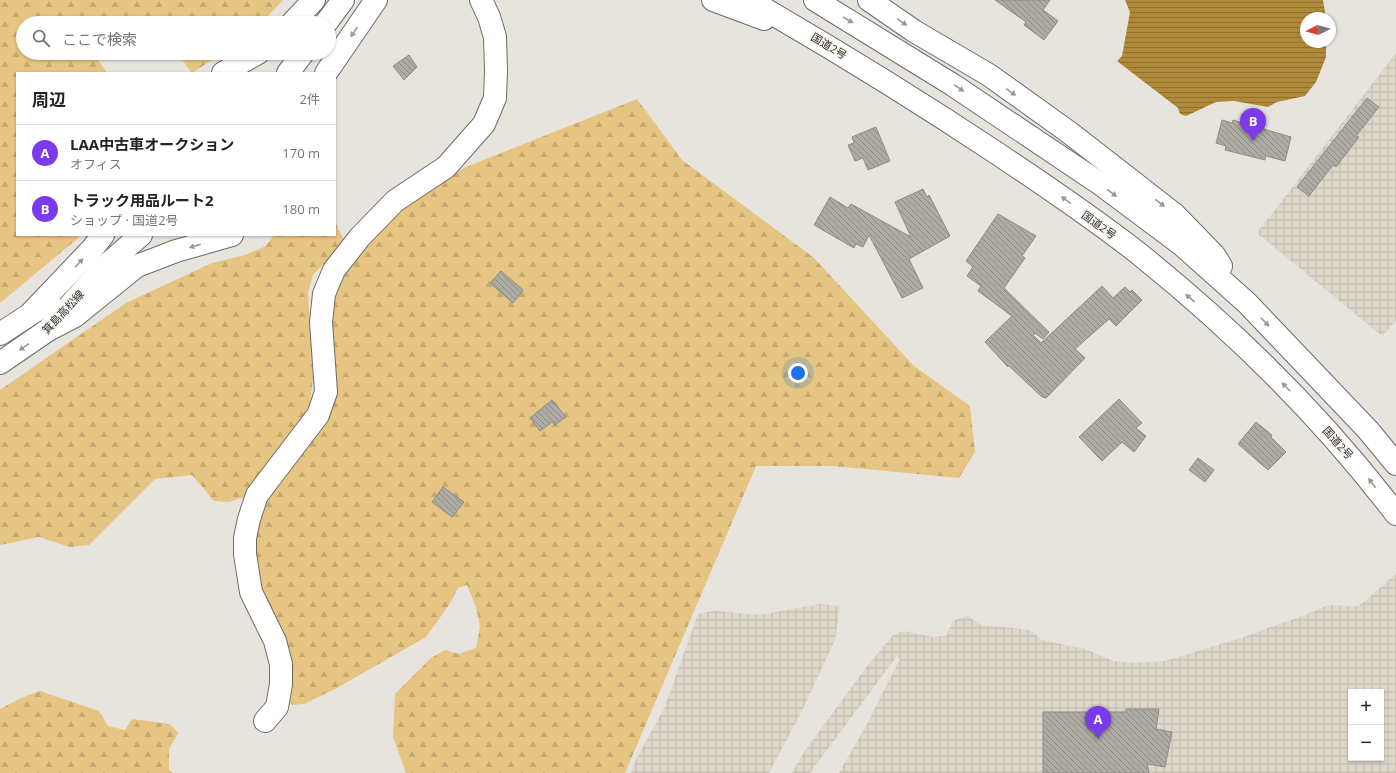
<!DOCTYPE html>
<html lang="ja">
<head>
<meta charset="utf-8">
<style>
  body { margin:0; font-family:"Open Sans","Noto Sans JP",sans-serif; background:#f2f2f2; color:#222 }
  .controls { position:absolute; right:12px; bottom:12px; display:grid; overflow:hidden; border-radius:0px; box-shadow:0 1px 3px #0004 }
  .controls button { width:36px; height:36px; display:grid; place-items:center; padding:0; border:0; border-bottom:1px solid #e0e0e0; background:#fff; color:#222; font:20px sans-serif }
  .compass { position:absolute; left:1300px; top:12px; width:36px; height:36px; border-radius:50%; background:#fff; box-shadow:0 1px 3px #0004; rotate:264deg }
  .you { position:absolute; left:798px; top:373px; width:14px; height:14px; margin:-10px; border:3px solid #fff; border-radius:50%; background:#1a73e8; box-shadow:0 0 0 6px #1a73e833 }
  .badge { display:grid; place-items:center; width:26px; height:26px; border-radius:50%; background:#7c3aed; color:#fff; font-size:13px; font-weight:700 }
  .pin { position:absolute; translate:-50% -33px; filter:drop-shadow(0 1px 2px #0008) }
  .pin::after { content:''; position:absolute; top:21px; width:14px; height:12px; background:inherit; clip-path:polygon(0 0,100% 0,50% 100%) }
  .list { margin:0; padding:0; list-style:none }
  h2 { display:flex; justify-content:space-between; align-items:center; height:52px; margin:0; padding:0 16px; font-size:17px }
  h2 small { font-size:13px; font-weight:400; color:#767676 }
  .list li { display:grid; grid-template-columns:26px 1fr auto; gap:12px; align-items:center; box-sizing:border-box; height:56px; padding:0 16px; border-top:1px solid #e0e0e0 }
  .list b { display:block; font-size:15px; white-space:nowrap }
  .list p { margin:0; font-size:13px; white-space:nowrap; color:#767676 }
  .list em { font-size:13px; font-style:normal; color:#767676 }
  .icon { flex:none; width:22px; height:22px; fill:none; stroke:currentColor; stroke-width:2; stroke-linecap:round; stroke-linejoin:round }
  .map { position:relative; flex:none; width:1396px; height:773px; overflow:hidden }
  .search { position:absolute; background:#fff; box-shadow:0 1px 3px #0004; left:16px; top:16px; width:320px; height:44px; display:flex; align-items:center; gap:10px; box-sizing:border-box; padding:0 14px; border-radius:22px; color:#767676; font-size:15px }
  .panel { position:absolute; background:#fff; box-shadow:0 1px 3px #0004; left:16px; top:72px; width:320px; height:164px; border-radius:0px }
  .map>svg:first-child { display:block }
</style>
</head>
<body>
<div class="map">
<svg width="1396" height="773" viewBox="0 0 1396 773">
  <defs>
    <pattern id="industrial-grid" width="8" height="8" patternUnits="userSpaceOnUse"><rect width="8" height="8" fill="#ded7ca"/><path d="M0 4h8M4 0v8" fill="none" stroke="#bfb9ae"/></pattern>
    <pattern id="forest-firs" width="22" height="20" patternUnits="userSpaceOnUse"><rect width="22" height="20" fill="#e6c481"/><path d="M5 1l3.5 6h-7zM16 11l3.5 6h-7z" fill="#c6a970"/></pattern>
    <pattern id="water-rules" width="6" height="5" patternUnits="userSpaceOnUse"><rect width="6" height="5" fill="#ae8939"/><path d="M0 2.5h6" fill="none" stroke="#8e7130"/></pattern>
    <pattern id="building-back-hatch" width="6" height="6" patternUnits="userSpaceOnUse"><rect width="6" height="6" fill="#aeaba5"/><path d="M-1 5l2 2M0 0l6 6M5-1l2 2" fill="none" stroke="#8e8c87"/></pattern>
  </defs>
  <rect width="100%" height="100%" fill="#e7e4dd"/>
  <g fill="url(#industrial-grid)" fill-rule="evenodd">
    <polygon points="1396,53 1396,321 1382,336 1257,233"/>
    <path d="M1396,574V773H839L867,724L900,659L897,656L810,773H792L802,755L864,670L894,634L904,631L933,637L946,636L953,621L967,616L981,625L1030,630L1042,640L1085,649L1113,661L1134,663L1165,661L1241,638L1305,615L1328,605L1357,606L1364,602ZM1351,692H1381V758H1351Z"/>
    <polygon points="820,604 840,606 835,640 802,711 769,773 631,773 636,759 664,709 698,614 714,611 759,615"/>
  </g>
  <g fill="url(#forest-firs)">
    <polygon points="0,0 283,0 261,23 23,23 23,53 93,53 107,73 17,73 17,235 79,235 77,239 0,303"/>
    <polygon points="177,53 223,53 192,73"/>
    <polygon points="637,99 682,160 813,257 914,366 970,406 975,452 959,478 834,466 756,466 625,773 406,773 393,737 395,694 431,658 445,650 459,654 476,648 480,627 476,607 467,585 458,588 449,605 426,637 335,689 304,704 292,705 288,699 254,570 255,523 265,501 325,418 332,300 343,276 362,244 409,200 466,167"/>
    <polygon points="335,222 345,242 313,275 308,292 313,377 310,403 296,433 244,497 229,502 214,501 192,475 155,479 89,545 70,547 39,537 0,545 0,390 126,303 212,263 245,255 266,246 274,235 335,235"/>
    <polygon points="40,691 99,711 108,726 125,730 132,719 170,724 178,733 169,749 169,770 174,773 0,773 0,709 21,698"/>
  </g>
  <polygon fill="url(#water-rules)" points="1125,0 1323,0 1326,18 1306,18 1306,42 1326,42 1326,57 1316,82 1305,96 1277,102 1268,107 1234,101 1216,102 1186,116 1180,114 1178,108 1117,61 1122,56 1130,12"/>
  <g fill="url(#building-back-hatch)" stroke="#8f8c87">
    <polygon points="995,0 1050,0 1043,10 1058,21 1044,40 1024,25 1026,22"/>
    <polygon points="409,55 417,67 404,80 393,66"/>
    <polygon points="1367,98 1379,107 1356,136 1359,137 1336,167 1333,165 1309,196 1297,187"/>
    <polygon points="1222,120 1232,123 1233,120 1291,137 1285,161 1266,156 1265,160 1225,150 1226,146 1216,143"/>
    <polygon points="876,127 890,161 868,170 863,158 855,161 848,145 854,143 852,137"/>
    <polygon points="923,189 927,197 929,195 950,236 909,259 923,288 902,298 869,235 863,247 856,244 854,248 814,225 830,197 848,208 851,204 911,237 895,202"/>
    <polygon points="998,214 1036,236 1022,256 1025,258 1004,288 1049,332 1043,339 1035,333 1033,335 1041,343 1102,286 1113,298 1125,287 1130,292 1132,290 1142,300 1116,326 1109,319 1075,349 1085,358 1046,398 1042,397 1009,366 1008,367 985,342 1012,316 978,291 981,286 967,276 973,267 966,261"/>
    <polygon points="501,271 523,290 513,303 490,283"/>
    <polygon points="1119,399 1142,423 1136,428 1146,436 1134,452 1122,442 1102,461 1079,437"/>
    <polygon points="552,400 566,417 555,425 552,422 540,431 530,418"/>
    <polygon points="1256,422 1272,435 1271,437 1286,452 1268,470 1238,444"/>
    <polygon points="1198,458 1214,470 1205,482 1189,470"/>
    <polygon points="443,487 464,502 452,517 432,502"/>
    <polygon points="1126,709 1159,709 1156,729 1172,732 1165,767 1147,764 1149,773 1043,773 1043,712 1126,712"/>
  </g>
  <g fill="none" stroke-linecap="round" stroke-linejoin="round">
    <defs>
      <polyline id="minor" points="265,721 277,707 281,684 281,664 275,641 251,592 245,554 245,538 249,519 257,495 318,415 326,392 321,322 324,294 334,270 360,237 395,201 446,167 484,124 495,98 496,70 495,37 489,17 481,0"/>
      <g id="primary">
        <polyline points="326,23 343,0"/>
        <polyline points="288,73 303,53"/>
        <polyline points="0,334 49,302"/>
        <polyline points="0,363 48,330 102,269 141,235"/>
      </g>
      <g id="trunk">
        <polyline points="713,0 764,19"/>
        <path d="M749,0C834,49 917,100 998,154C1046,186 1093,218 1138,253C1234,330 1322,417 1396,514"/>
        <polyline points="815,0 953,85 1099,183 1182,245 1247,303 1368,430 1396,464"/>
        <polyline points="869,0 914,31 989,75 1070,133 1174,214 1214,255 1221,266"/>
        <polyline points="292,23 314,0"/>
        <polyline points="223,73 258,53"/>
        <polyline points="326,73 376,0"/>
        <polyline points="32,312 92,249 103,235"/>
        <polyline points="48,330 75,316 137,266 176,251 232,235"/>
      </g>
    </defs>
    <use href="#minor" stroke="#6f6c66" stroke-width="24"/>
    <use href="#primary" stroke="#6f6c66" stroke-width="24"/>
    <use href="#trunk" stroke="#6f6c66" stroke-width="24"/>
    <use href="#minor" stroke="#fff" stroke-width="22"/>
    <use href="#primary" stroke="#fff" stroke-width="22"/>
    <use href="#trunk" stroke="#fff" stroke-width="22"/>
  </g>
  <defs><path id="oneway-solid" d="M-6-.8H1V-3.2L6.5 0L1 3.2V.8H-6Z"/></defs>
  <g fill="#999897">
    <use href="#oneway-solid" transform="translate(848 20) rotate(31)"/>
    <use href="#oneway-solid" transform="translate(902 22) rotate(34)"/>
    <use href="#oneway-solid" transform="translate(354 32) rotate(124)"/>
    <use href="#oneway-solid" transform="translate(959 88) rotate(34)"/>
    <use href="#oneway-solid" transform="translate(1011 92) rotate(35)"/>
    <use href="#oneway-solid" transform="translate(1112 193) rotate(37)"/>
    <use href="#oneway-solid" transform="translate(1066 200) rotate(-144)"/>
    <use href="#oneway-solid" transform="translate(1160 203) rotate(38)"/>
    <use href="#oneway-solid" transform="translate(195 246) rotate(164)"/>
    <use href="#oneway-solid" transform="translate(79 263) rotate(-46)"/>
    <use href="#oneway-solid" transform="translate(1190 298) rotate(-139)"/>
    <use href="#oneway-solid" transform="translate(1265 322) rotate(46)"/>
    <use href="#oneway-solid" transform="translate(24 347) rotate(145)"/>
    <use href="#oneway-solid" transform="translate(1286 387) rotate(-134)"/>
    <use href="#oneway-solid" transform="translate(1372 483) rotate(-127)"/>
  </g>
  <g text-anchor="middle" stroke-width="3" stroke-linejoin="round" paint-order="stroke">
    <g font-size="11" fill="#33322f" stroke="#f4f1ea">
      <text transform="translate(829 46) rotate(31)" y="4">国道2号</text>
      <text transform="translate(1099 225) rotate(36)" y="4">国道2号</text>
      <text transform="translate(63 312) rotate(-47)" y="4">箕島高松線</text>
      <text transform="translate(1338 443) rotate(48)" y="4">国道2号</text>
    </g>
  </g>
</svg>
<div class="controls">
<button>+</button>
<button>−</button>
</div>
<svg class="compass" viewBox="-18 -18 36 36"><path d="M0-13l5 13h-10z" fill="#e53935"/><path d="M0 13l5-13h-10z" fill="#767676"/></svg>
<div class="you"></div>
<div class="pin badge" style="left:1098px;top:739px">A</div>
<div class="pin badge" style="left:1253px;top:141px">B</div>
<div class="search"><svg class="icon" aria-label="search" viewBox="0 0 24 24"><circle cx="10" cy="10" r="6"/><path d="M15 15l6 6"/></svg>ここで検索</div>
<section class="panel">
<h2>周辺<small>2件</small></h2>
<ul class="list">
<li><span class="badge">A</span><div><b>LAA中古車オークション</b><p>オフィス</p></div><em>170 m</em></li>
<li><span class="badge">B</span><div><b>トラック用品ルート2</b><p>ショップ · 国道2号</p></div><em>180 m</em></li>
</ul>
</section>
</div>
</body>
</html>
